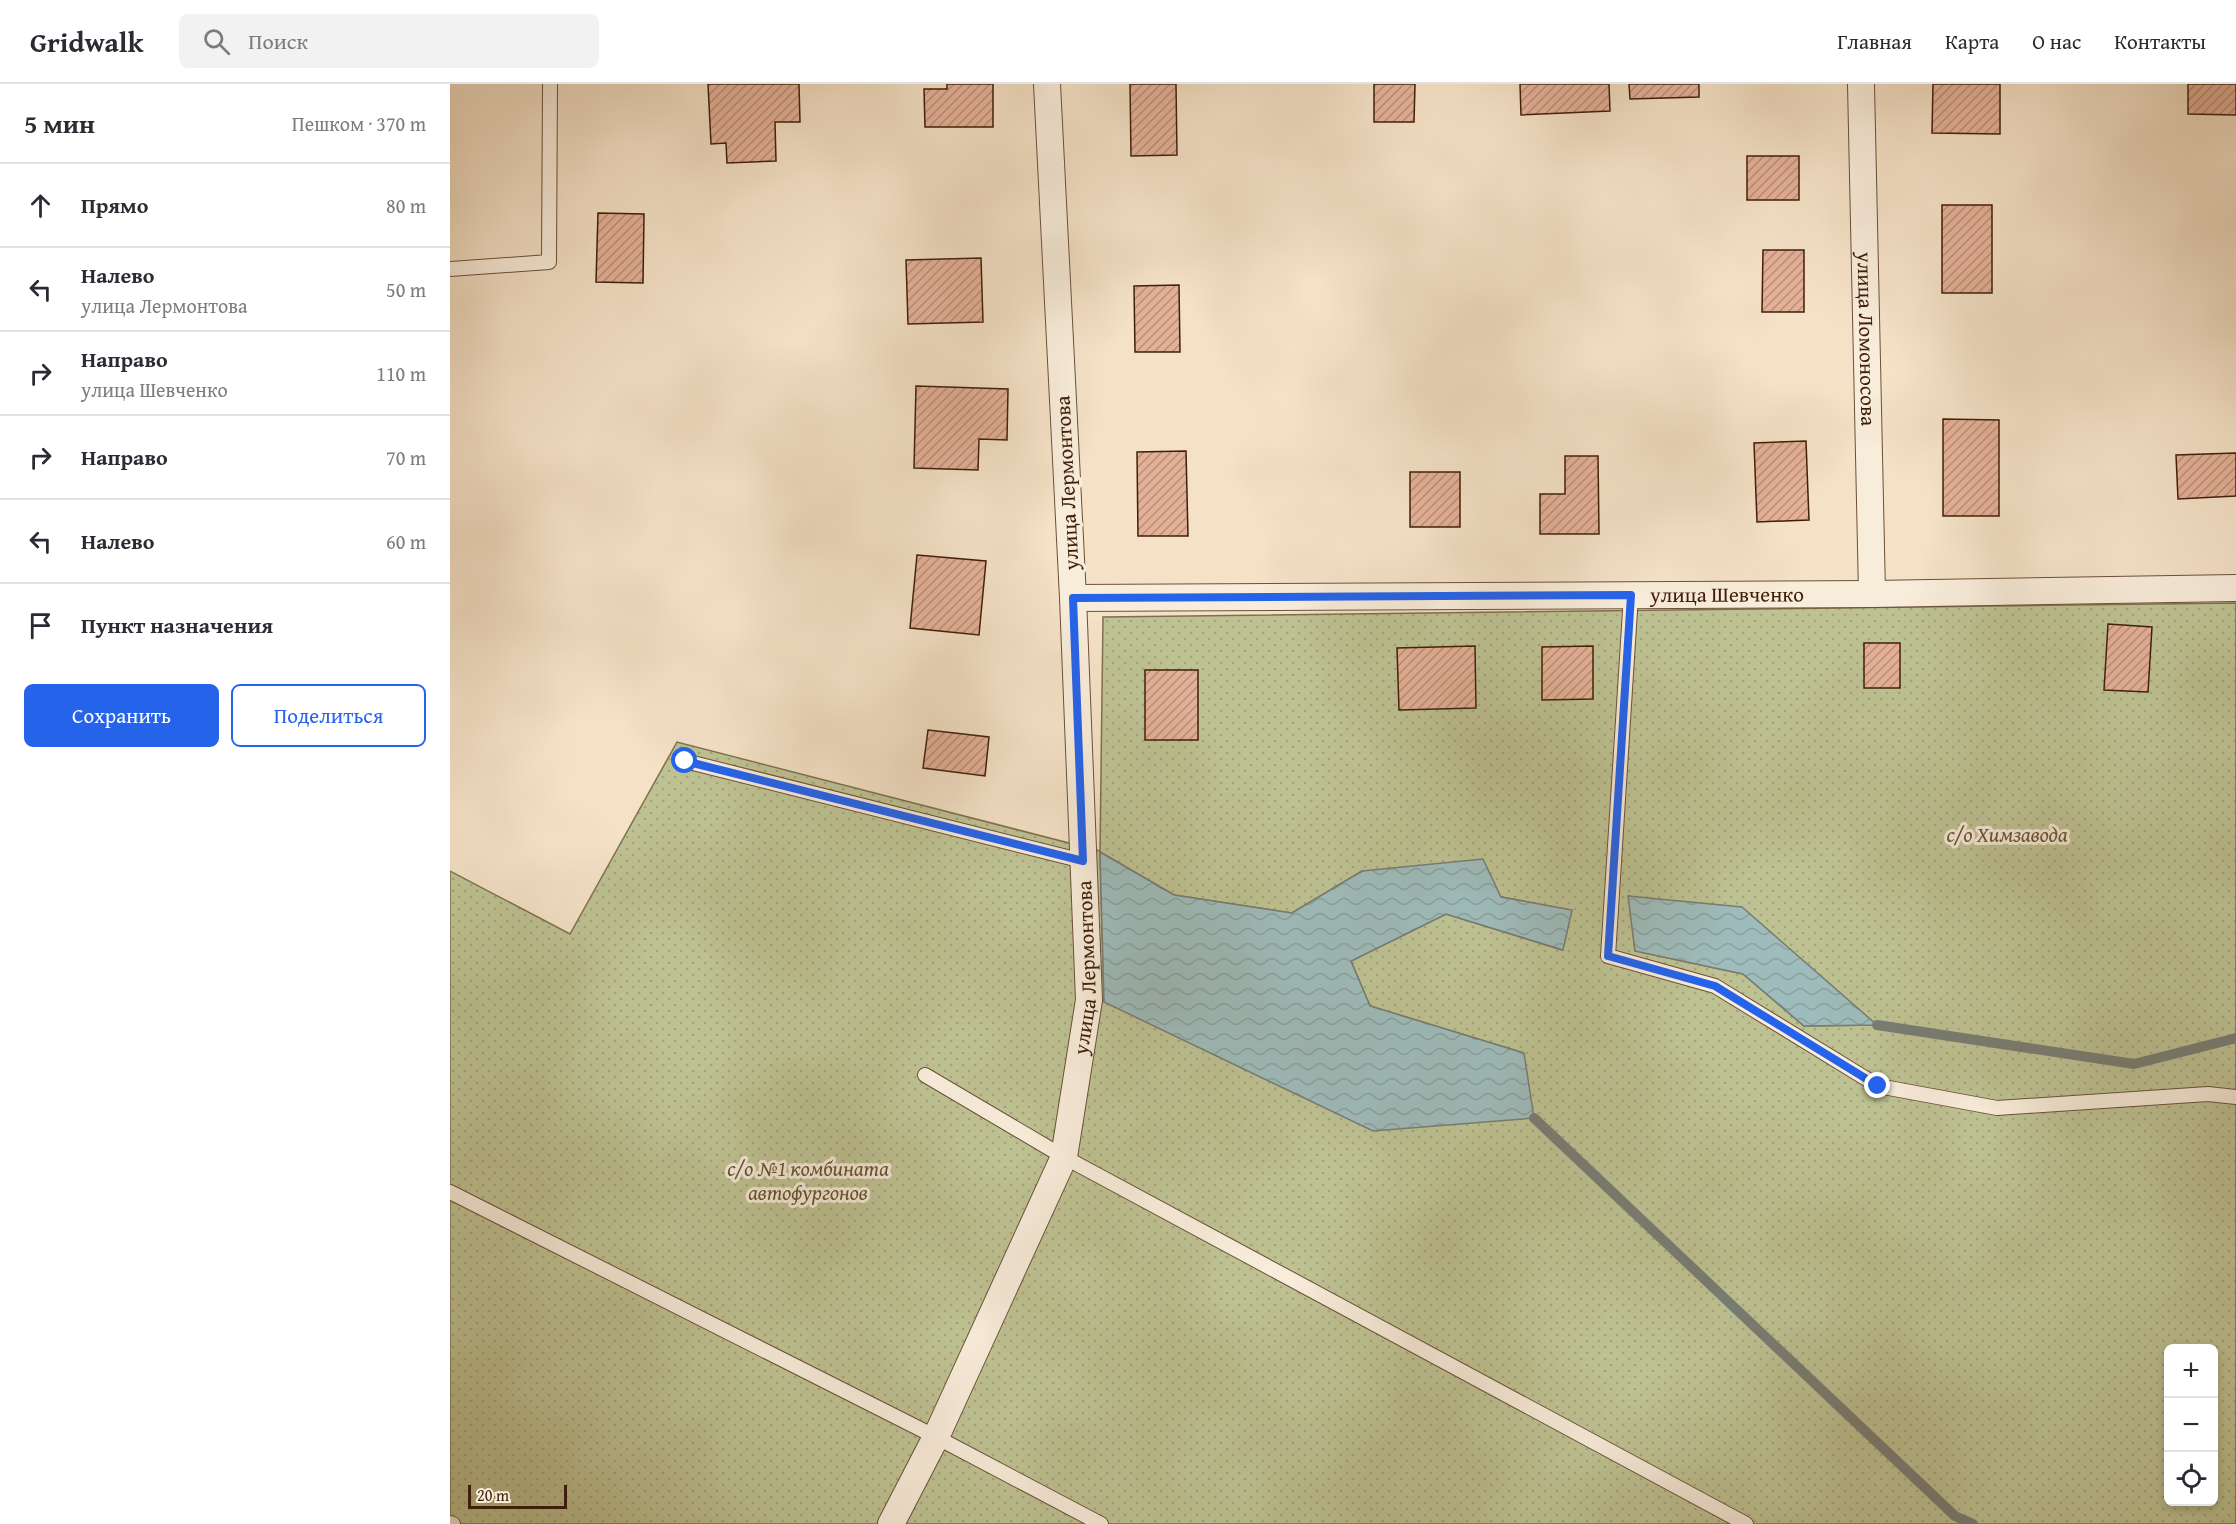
<!DOCTYPE html>
<html lang="ru">
<head>
<meta charset="utf-8">
<style>
  body { margin:0; font-family:"Gentium Book Plus",serif; background:#f2f2f3; color:#2b2b33 }
  .controls { position:absolute; right:18px; bottom:18px; display:grid; overflow:hidden; border-radius:9px; box-shadow:0 3px 9px #0003 }
  .controls button { width:54px; height:54px; display:grid; place-items:center; padding:0; border:0; border-bottom:2px solid #e1e1e2; background:#fff; color:#2b2b33; font:30px sans-serif }
  .scale { position:absolute; left:18px; bottom:15px; width:99px; box-sizing:border-box; padding-left:6px; border:3px solid #3f1f0a; border-top:0; font-size:16px; line-height:21px; white-space:nowrap; color:#3f1f0a; -webkit-text-stroke:4px #f8ecda; paint-order:stroke }
  .stop { position:absolute; width:18px; height:18px; margin:-14px; border:4px solid #2563eb; border-radius:50%; background:#fff }
  .stop.end { background:#2563eb; border-color:#fff; box-shadow:0 2px 6px #0008 }
  .list { margin:0; padding:0; list-style:none }
  h2 { display:flex; justify-content:space-between; align-items:center; height:78px; margin:0; padding:0 24px; font-size:26px }
  h2 small { font-size:20px; font-weight:400; color:#7c7c81 }
  .list li { display:grid; grid-template-columns:39px 1fr auto; gap:18px; align-items:center; box-sizing:border-box; height:84px; padding:0 24px; border-top:2px solid #e1e1e2 }
  .list b { display:block; font-size:22px; white-space:nowrap }
  .list p { margin:0; font-size:20px; white-space:nowrap; color:#7c7c81 }
  .list em { font-size:20px; font-style:normal; color:#7c7c81 }
  .actions { display:flex; gap:12px; padding:18px 24px }
  .actions a { flex:1; padding:14px 0; border:2px solid #2563eb; border-radius:9px; text-align:center; font-size:21px; color:#2563eb }
  .actions .main { background:#2563eb; color:#fff }
  .icon { flex:none; width:33px; height:33px; fill:none; stroke:currentColor; stroke-width:2; stroke-linecap:round; stroke-linejoin:round }
  .map { position:relative; flex:none; width:1786px; height:1440px; overflow:hidden }
  header { display:flex; align-items:center; gap:36px; box-sizing:border-box; height:84px; padding:0 30px; background:#fff; border-bottom:2px solid #e1e1e2 }
  header strong { font-size:28px }
  nav { display:flex; gap:33px; margin-inline-start:auto; font-size:21px }
  .search { width:420px; height:54px; background:#f2f2f3; display:flex; align-items:center; gap:15px; box-sizing:border-box; padding:0 21px; border-radius:9px; color:#7c7c81; font-size:22px }
  main { display:flex }
  aside { flex:1; background:#fff }
  .map>svg:first-child { display:block }
</style>
</head>
<body>
<header>
<strong>Gridwalk</strong>
<div class="search"><svg class="icon" aria-label="search" viewBox="0 0 24 24"><circle cx="10" cy="10" r="6"/><path d="M15 15l6 6"/></svg>Поиск</div>
<nav><a>Главная</a><a>Карта</a><a>О нас</a><a>Контакты</a></nav>
</header>
<main>
<aside>
<h2>5 мин<small>Пешком · 370 m</small></h2>
<ul class="list">
<li><svg class="icon" aria-label="ahead" viewBox="0 0 24 24"><path d="M12 20V5M6 11l6-6 6 6"/></svg><div><b>Прямо</b></div><em>80 m</em></li>
<li><svg class="icon" aria-label="left" viewBox="0 0 24 24"><path d="M17 20v-9H6M10 6l-5 5 5 5"/></svg><div><b>Налево</b><p>улица Лермонтова</p></div><em>50 m</em></li>
<li><svg class="icon" aria-label="right" viewBox="0 0 24 24"><path d="M7 20v-9h11M14 6l5 5-5 5"/></svg><div><b>Направо</b><p>улица Шевченко</p></div><em>110 m</em></li>
<li><svg class="icon" aria-label="right" viewBox="0 0 24 24"><path d="M7 20v-9h11M14 6l5 5-5 5"/></svg><div><b>Направо</b></div><em>70 m</em></li>
<li><svg class="icon" aria-label="left" viewBox="0 0 24 24"><path d="M17 20v-9H6M10 6l-5 5 5 5"/></svg><div><b>Налево</b></div><em>60 m</em></li>
<li><svg class="icon" aria-label="arrive" viewBox="0 0 24 24"><path d="M6 21V4h12l-3 4 3 4H6"/></svg><div><b>Пункт назначения</b></div></li>
</ul>
<div class="actions"><a class="main">Сохранить</a><a>Поделиться</a></div>
</aside>
<div class="map">
<svg width="1786" height="1440" viewBox="0 0 1786 1440">
  <defs>
    <pattern id="garden-dots" width="8" height="8" patternUnits="userSpaceOnUse" patternTransform="scale(1.5)"><rect width="8" height="8" fill="#bec293"/><path d="M2 2h.1M6 6h.1" fill="none" stroke="#a4a67d" stroke-width="1.8" stroke-linecap="round"/></pattern>
    <pattern id="water-waves" width="16" height="10" patternUnits="userSpaceOnUse" patternTransform="scale(1.5)"><rect width="16" height="10" fill="#9ebcbb"/><path d="M0 5q4-4 8 0t8 0" fill="none" stroke="#89a19f"/></pattern>
    <pattern id="building-hatch" width="6" height="6" patternUnits="userSpaceOnUse" patternTransform="scale(1.5)"><rect width="6" height="6" fill="#e4b097"/><path d="M-1 1l2-2M0 6l6-6M5 7l2-2" fill="none" stroke="#ba8f79"/></pattern>
  </defs>
  <rect width="100%" height="100%" fill="#f4e1c6"/>
  <filter id="stains"><feTurbulence type="fractalNoise" baseFrequency=".00333" numOctaves="4"/><feColorMatrix values="0 0 0 0 .2 0 0 0 0 .09 0 0 0 0 .02 0 0 0 .5 -.17"/></filter>
  <radialGradient id="worn" r=".72"><stop offset=".6" stop-color="#630" stop-opacity="0"/><stop offset="1" stop-color="#630" stop-opacity=".3"/></radialGradient>
  <path fill="url(#garden-dots)" stroke="#7e704e" stroke-width="1.5" fill-rule="evenodd" d="M1786,519V1440H0V787L120,850L227,658L650,767L653,533ZM650,768L724,811L842,829L912,787L1121,826L1112,866L996,830L901,877L920,922L1074,969L654,918ZM1179,812L1426,941L1354,942L1293,890L1185,867ZM1718,1264H1764V1418H1718Z"/>
  <g fill="url(#water-waves)" stroke="#787d74" stroke-width="1.5">
    <polygon points="650,768 724,811 842,829 912,787 1033,775 1051,813 1122,826 1113,866 996,830 901,877 920,922 1074,969 1084,1034 923,1047 654,918"/>
    <polygon points="1178,812 1292,823 1427,941 1354,942 1293,890 1185,867"/>
  </g>
  <g fill="none" stroke-linecap="round" stroke-linejoin="round">
    <g stroke="#787d74" stroke-width="10">
      <polyline points="1427,941 1684,980 1786,954"/>
      <polyline points="1084,1034 1505,1432 1523,1440"/>
    </g>
  </g>
  <g fill="url(#building-hatch)" stroke="#3f1f0a" stroke-width="1.5">
    <polygon points="258,0 349,0 350,38 325,38 326,77 277,79 276,59 261,60"/>
    <polygon points="497,0 543,0 543,43 475,43 474,5 497,5"/>
    <polygon points="680,0 726,0 727,71 681,72"/>
    <polygon points="924,0 965,0 964,38 924,38"/>
    <polygon points="1070,0 1159,0 1160,27 1071,31"/>
    <polygon points="1179,0 1249,0 1249,13 1180,15"/>
    <polygon points="1483,0 1550,0 1550,50 1482,49"/>
    <polygon points="1738,0 1786,0 1786,31 1738,30"/>
    <rect x="1297" y="72" width="52" height="44"/>
    <rect x="1492" y="121" width="50" height="88"/>
    <polygon points="148,129 194,130 193,199 146,198"/>
    <polygon points="1313,166 1354,166 1354,228 1312,228"/>
    <polygon points="531,174 533,238 458,240 456,176"/>
    <polygon points="729,201 730,268 685,268 684,202"/>
    <polygon points="466,302 558,305 557,356 529,355 528,386 464,384"/>
    <polygon points="1493,335 1549,336 1549,432 1493,432"/>
    <polygon points="1356,357 1359,436 1307,438 1304,359"/>
    <polygon points="736,367 738,452 688,452 687,368"/>
    <polygon points="1786,369 1786,412 1728,415 1726,371"/>
    <polygon points="1115,372 1148,372 1149,450 1090,450 1090,410 1115,410"/>
    <rect x="960" y="388" width="50" height="55"/>
    <polygon points="467,471 536,477 529,551 460,544"/>
    <polygon points="1658,540 1702,543 1698,608 1654,606"/>
    <rect x="1414" y="559" width="36" height="45"/>
    <polygon points="1025,562 1026,624 949,626 947,564"/>
    <polygon points="1143,562 1143,615 1092,616 1092,563"/>
    <rect x="695" y="586" width="53" height="70"/>
    <polygon points="478,646 539,653 535,692 473,684"/>
  </g>
  <g fill="none" stroke-linecap="round" stroke-linejoin="round">
    <defs>
      <g id="lane">
        <polyline points="0,185 99,178 100,0"/>
        <polyline points="1181,511 1158,872 1265,902 1428,1002 1547,1024 1758,1010 1786,1013"/>
        <polyline points="235,677 633,777"/>
        <polyline points="475,991 614,1073 1296,1440"/>
        <polyline points="0,1108 486,1353 651,1440"/>
        <polyline points="0,1439 3,1440"/>
      </g>
      <g id="street">
        <path id="s1" d="M1411,0L1422,510"/>
        <path id="s2" d="M623,514L1422,510L1786,504"/>
        <path id="s3" d="M441,1440L486,1353L614,1073L639,916L623,514L597,0"/>
      </g>
    </defs>
    <use href="#lane" stroke="#6c5039" stroke-width="16"/>
    <use href="#street" stroke="#6c5039" stroke-width="28"/>
    <use href="#lane" stroke="#f8ecda" stroke-width="14"/>
    <use href="#street" stroke="#f8ecda" stroke-width="26"/>
  </g>
  <g fill="none" stroke-linecap="round" stroke-linejoin="round">
    <polyline stroke="#2563eb" stroke-width="8" points="235,677 633,777 623,514 1181,511 1158,872 1265,902 1428,1002"/>
  </g>
  <g text-anchor="middle" stroke-width="6" stroke-linejoin="round" paint-order="stroke">
    <g font-size="21" fill="#3f1f0a" stroke="#f8ecda">
      <text dy="7" stroke="none"><textPath href="#s1" startOffset="255">улица Ломоносова</textPath></text>
      <text transform="translate(617 399) rotate(-93)" y="7">улица Лермонтова</text>
      <text dy="7" stroke="none"><textPath href="#s2" startOffset="654">улица Шевченко</textPath></text>
      <text dy="7" stroke="none"><textPath href="#s3" startOffset="597">улица Лермонтова</textPath></text>
    </g>
    <g font-size="21" font-style="italic" fill="#655033" stroke="#f8ecda">
      <text x="1557" y="758">с/о Химзавода</text>
      <text x="358" y="1092">с/о №1 комбината<tspan x="358" dy="24">автофургонов</tspan></text>
    </g>
  </g>
  <rect width="100%" height="100%" filter="url(#stains)"/>
  <rect width="100%" height="100%" fill="url(#worn)"/>
</svg>
<div class="controls">
<button>+</button>
<button>−</button>
<button><svg class="icon" aria-label="locate" viewBox="0 0 24 24"><circle cx="12" cy="12" r="6"/><path d="M12 2v4M12 18v4M2 12h4M18 12h4"/></svg></button>
</div>
<div class="scale">20 m</div>
<div class="stop" style="left:235px;top:677px"></div>
<div class="stop end" style="left:1428px;top:1002px"></div>
</div>
</main>
</body>
</html>
